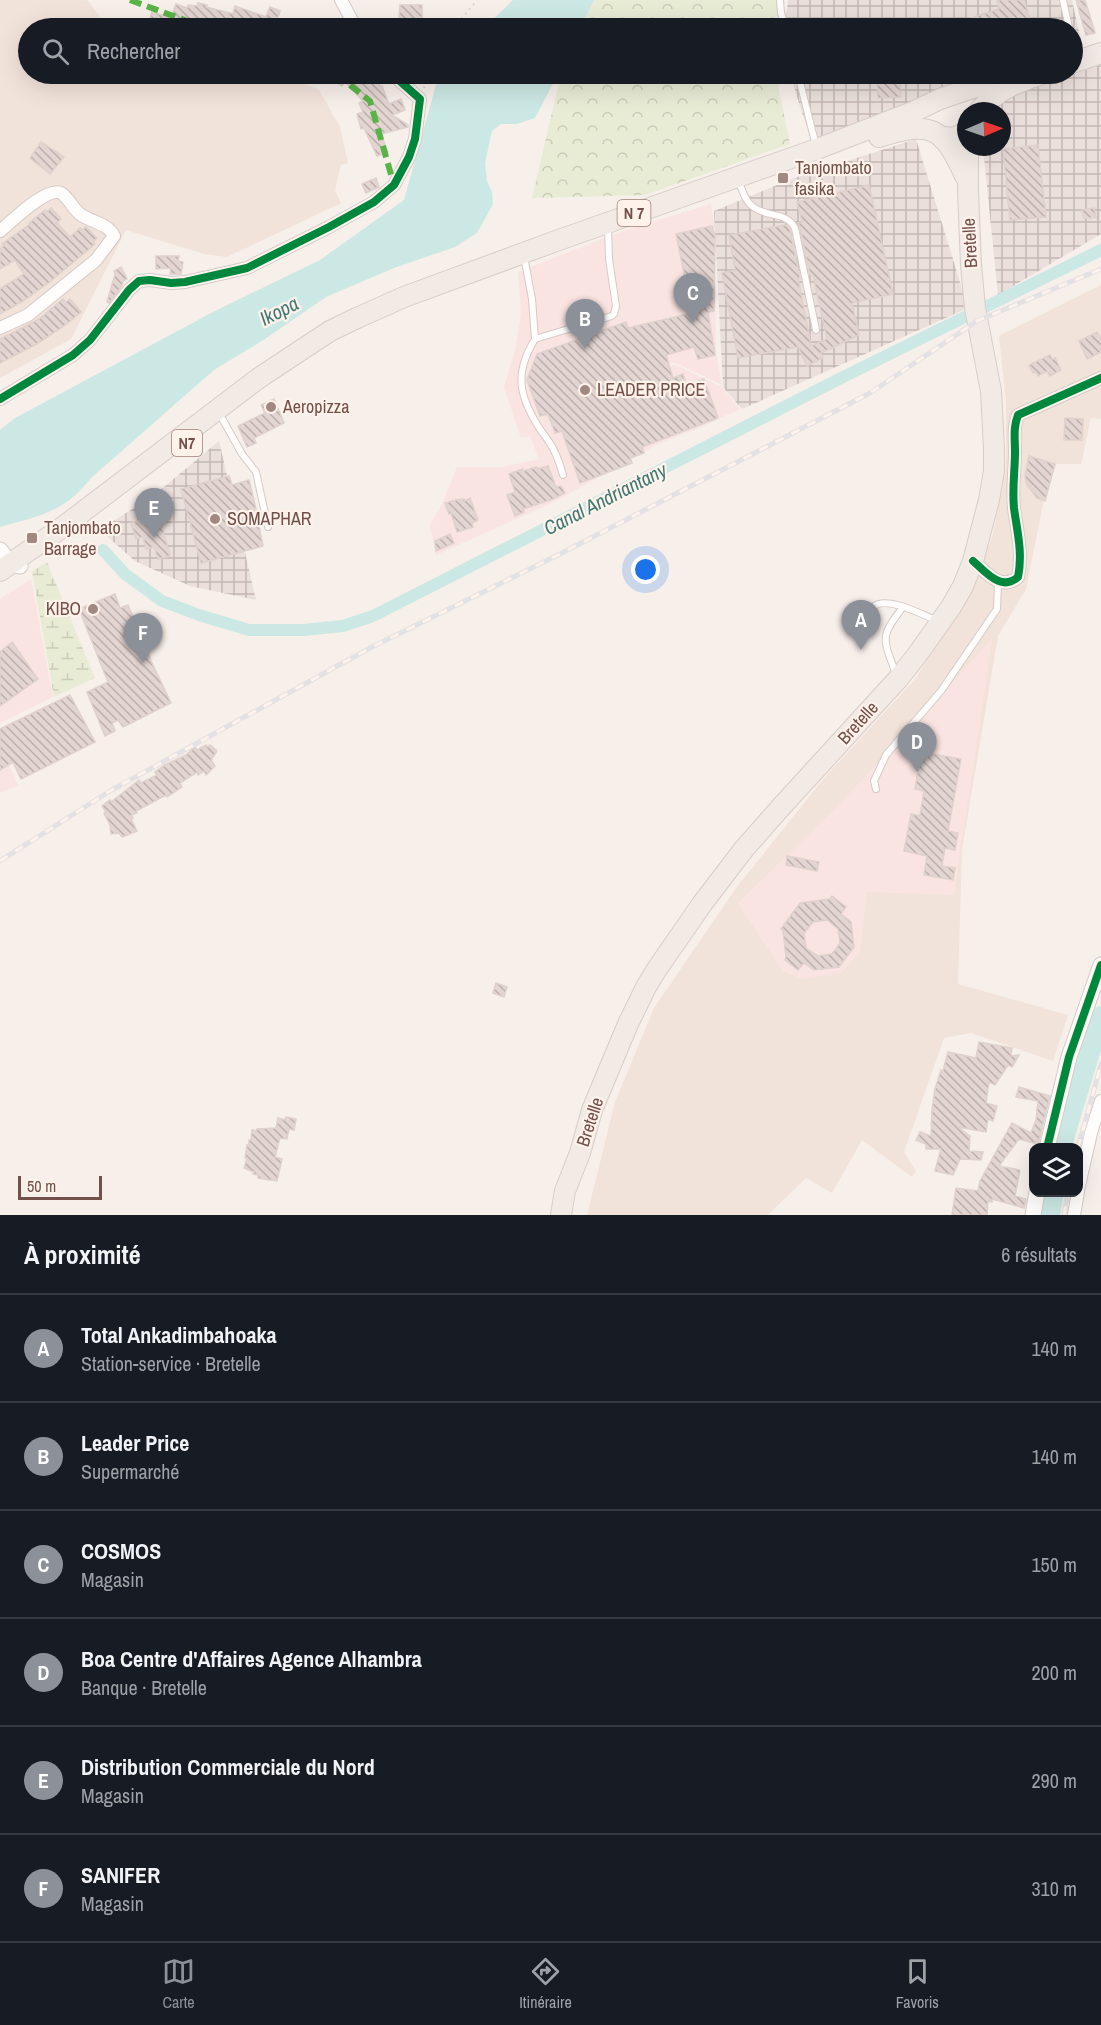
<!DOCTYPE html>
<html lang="fr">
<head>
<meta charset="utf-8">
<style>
  body { margin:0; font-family:"Archivo Narrow",sans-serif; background:#242831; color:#f1f3f6 }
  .controls { position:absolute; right:18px; bottom:18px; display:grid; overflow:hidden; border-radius:12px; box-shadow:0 6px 24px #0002 }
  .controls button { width:54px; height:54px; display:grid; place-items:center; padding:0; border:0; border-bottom:2px solid #363941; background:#171b24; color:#f1f3f6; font:30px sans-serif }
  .compass { position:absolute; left:957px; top:102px; width:54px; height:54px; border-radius:50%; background:#171b24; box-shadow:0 6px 24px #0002; rotate:88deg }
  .scale { position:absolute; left:18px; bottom:15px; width:84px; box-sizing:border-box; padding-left:6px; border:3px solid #74504a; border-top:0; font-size:16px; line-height:21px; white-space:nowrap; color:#74504a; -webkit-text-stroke:4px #fff2eb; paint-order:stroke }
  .you { position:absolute; left:646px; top:570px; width:21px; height:21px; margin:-15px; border:4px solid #fff; border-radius:50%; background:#1a73e8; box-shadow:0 0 0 9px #1a73e833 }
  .badge { display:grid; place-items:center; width:39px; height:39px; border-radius:50%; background:#8c9099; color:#fff; font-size:20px; font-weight:700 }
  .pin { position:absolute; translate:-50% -50px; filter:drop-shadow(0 2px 3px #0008) }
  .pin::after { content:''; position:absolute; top:32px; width:21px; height:18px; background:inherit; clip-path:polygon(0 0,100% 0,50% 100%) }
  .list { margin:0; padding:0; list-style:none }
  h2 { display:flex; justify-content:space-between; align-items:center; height:78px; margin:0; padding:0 24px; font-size:26px }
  h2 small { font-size:20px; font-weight:400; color:#9ea1a6 }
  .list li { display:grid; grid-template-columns:39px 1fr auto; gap:18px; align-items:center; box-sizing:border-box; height:108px; padding:0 24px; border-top:2px solid #363941 }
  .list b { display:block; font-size:22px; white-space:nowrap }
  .list p { margin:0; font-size:20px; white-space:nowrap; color:#9ea1a6 }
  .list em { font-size:20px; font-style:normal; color:#9ea1a6 }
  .icon { flex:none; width:33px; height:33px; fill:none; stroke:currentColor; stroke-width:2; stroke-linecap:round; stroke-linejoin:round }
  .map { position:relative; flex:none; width:1101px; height:1215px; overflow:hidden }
  .search { position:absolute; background:#171b24; box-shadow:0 6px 24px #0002; left:18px; right:18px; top:18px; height:66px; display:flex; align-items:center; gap:15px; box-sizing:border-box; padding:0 21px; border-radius:33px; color:#9ea1a6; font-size:22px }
  .sheet { height:726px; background:#171b24 }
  nav { display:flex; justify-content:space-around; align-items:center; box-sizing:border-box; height:84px; border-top:2px solid #363941; background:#171b24; font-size:16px; color:#9ea1a6 }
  nav a { display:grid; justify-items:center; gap:3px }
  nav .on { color:#8c9099 }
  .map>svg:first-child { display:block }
</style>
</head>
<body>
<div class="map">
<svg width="1101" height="1215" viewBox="0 0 1101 1215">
  <defs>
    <pattern id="industrial-grid" width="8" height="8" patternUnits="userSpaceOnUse" patternTransform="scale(1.5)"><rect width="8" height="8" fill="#eadfdb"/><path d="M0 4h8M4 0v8" fill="none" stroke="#c2b7b4"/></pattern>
    <pattern id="forest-crowns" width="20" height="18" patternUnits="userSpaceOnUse" patternTransform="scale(1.5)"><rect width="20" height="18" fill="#e8ecd5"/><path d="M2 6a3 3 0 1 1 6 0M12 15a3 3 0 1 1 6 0" fill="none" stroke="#caccb8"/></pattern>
    <pattern id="wetland-marsh" width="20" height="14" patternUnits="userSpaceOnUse" patternTransform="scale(1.5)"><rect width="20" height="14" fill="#e8ecd5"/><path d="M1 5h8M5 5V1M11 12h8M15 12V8" fill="none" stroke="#caccb8"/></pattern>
    <pattern id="building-back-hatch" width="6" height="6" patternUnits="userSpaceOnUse" patternTransform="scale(1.5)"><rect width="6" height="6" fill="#e3d5d2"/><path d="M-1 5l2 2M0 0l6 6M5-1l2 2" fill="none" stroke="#bdafac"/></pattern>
  </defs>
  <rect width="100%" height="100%" fill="#f7efea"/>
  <g fill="#f2e3da">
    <polygon points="0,0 87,0 101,18 112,28 28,28 28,74 281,74 319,90 340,127 348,163 341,165 335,190 341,203 227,257 204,254 126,230 71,339 0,378"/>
    <polygon points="1101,285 1101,419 1091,418 1081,464 1056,464 1045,495 1026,589 998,636 962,850 958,984 1068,1015 1053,1061 971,1033 944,1038 904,1152 916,1171 912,1177 862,1140 832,1193 806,1178 768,1215 587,1215 615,1102 654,1008 736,888 825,777 915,679 973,589 993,534 1006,467 1006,402 999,336"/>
  </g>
  <g fill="#fae4e1">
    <polygon points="711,204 715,234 716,352 722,385 676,363 649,367 648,369 676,365 722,387 740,409 694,430 660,443 558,500 436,555 430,525 441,506 457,467 502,467 539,459 530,436 521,438 504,387 515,350 521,314 518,272 617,233"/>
    <polygon points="31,579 53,697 0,723 0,599"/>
    <polygon points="992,639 954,895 867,892 860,952 841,973 802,979 783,971 738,903 836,808"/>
    <polygon points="0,746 18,785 0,793"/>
  </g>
  <g fill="url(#industrial-grid)">
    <polygon points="788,0 1072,0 1082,45 1073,48 1072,28 785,28"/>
    <polygon points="1101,65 1101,234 998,295 983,147 1002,147 1002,111 989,111 991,103"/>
    <polygon points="790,74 1002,74 814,141 804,119"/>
    <polygon points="916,139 968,308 742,409 723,387 714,211 794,178"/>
    <polygon points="219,441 256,600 190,586 135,561 100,530 158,492"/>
  </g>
  <g fill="url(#forest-crowns)">
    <polygon points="594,0 779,0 779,28 580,28"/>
    <polygon points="561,74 779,74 779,90 790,144 645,195 532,198"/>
  </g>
  <polygon fill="url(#wetland-marsh)" points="47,562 95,678 54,697 32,571"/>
  <g fill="#cce8e4">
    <polygon points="513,0 594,0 580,28 484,28"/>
    <path d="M439,74H558L535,118L517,124H501L492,131L485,163L487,181L492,192L493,204L477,233L455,247L394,268L326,297L265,339L214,370L91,478C65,512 39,516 0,527V430L15,418L211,313L320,260L404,200Z"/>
  </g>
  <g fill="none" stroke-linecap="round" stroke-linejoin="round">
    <polyline stroke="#cce8e4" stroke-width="12" points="103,550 125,574 162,601 199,615 249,630 303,630 343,626 373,616 851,373 1101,250"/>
    <g stroke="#cce8e4" stroke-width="20">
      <polyline points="1061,1148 1101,1016"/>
      <polyline points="1050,1215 1054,1192"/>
    </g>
  </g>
  <g fill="url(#building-back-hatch)" stroke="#dfd1cc" stroke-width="1.5" fill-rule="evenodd">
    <polygon points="997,0 1024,0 1033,28 944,28 944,27 999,9"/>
    <polygon points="1076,0 1085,0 1095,33 1086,35"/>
    <polygon points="198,3 207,5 206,7 233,14 235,6 266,17 270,7 280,11 274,28 229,28 229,25 212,20 211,28 158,28 148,25 152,12 171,18 176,4 187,8 188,5 197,6"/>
    <polygon points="400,5 422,5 422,21 399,20"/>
    <polygon points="323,74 374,74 381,87 382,86 389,104 401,99 405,110 392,115 408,125 408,127 381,134 388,152 377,156 364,128 361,129 357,114 363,112 359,103 363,101 345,82 342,86"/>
    <polygon points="877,74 900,74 901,97 878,98"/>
    <polygon points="41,142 64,157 50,174 30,158"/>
    <polygon points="1038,145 1046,217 1010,220 1003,149"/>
    <polygon points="376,178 379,187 366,193 362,184"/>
    <polygon points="869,185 893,294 852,303 859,335 821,353 823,358 807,366 798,347 738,358 722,273 735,270 729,235 785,225 787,226 790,230 800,278 798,278 811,346 827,339 813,275 810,275 800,227 798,223 802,222 797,202"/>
    <polygon points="51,208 61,219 57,223 70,237 80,228 82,230 86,227 97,238 93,242 95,244 51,281 23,301 0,314 0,289 24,274 15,260 0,269 0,249 4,245 2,244 30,224 29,223 45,210 47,212"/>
    <polygon points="1094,208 1096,217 1084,219 1082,210"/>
    <polygon points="712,226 715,237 714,311 708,312 715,355 698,359 694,347 666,355 673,378 683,374 686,385 704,379 718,418 642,447 644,453 630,458 632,463 580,483 562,431 555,433 548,414 540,416 527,380 537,354 626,322 628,328 692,313 676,234"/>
    <polygon points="156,256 179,256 178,261 183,262 181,274 170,274 171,268 156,269"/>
    <polygon points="121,267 127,279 123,281 122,286 109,303 107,302 115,274 114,271"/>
    <polygon points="63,299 66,302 70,299 81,312 64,326 35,345 0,363 0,339 39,319"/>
    <polygon points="1097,332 1101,339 1101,352 1087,359 1079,341"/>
    <polygon points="1050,355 1052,359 1055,358 1061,370 1050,376 1047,371 1038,376 1036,372 1033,373 1029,365"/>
    <polygon points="274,399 284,423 254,438 256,443 247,447 238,426 265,413 261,405"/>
    <polygon points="1065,418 1083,419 1082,440 1064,440"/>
    <polygon points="1029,456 1055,464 1045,501 1037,498 1027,485 1025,476"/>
    <polygon points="548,466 556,487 561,486 565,493 553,499 523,509 524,512 515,516 507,495 515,492 509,474 523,469 524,471 537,467 538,469"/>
    <polygon points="229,476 232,485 249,480 256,509 262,525 259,526 263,546 201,563 181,489"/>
    <polygon points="470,498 478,520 472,523 473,527 457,532 451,513 449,514 445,503 456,500 464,499 465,501"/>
    <polygon points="159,514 170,556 158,559 154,547 146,549 143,537 136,539 131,523"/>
    <polygon points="450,534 454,543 436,551 435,541"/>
    <polygon points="115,594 120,608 128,605 151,661 171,703 123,727 118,720 112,723 115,731 105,736 87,692 108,682 79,609"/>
    <polygon points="12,642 38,679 0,706 0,652"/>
    <polygon points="70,695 95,742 21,779 13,762 0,770 0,729"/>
    <polygon points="206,745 207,747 210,745 217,751 211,760 215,766 206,775 204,771 198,775 197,772 180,783 182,787 167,797 166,795 136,811 137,813 131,815 133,818 131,819 137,831 122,837 119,833 111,834 110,825 104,813 106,812 102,806 110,800 111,802 139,780 141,783 157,775 155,772 165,765 186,755 195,747 197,750"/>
    <polygon points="921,752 961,759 948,831 958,833 955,850 945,848 942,866 955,868 953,880 924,875 927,856 904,851 911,814 920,816 924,791 915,789"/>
    <polygon points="787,856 819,862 817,871 786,865"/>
    <path d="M832,896L846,907L841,914L851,922L854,947L839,967L814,970L804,963L798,970L785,960L786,957L783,931L781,929L800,903L830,899ZM827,920L838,929L840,943L832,954L818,956L806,948L804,933L813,922Z"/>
    <polygon points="496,983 507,987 504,997 493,993"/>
    <polygon points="979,1042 1012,1048 1011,1056 1019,1055 1012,1067 1008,1065 995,1085 989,1082 986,1103 997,1106 993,1121 988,1119 986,1132 958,1127 970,1136 969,1151 983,1152 981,1160 960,1159 953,1175 935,1171 941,1149 926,1149 926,1144 916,1140 920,1132 931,1136 932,1110 935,1089 941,1070 943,1071 948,1052 976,1058"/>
    <polygon points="1019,1087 1050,1096 1038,1144 1019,1139 999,1166 1020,1170 1015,1196 1026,1199 1024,1208 992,1199 992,1202 988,1201 987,1215 952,1215 956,1188 978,1191 980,1181 1012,1123 1031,1133 1036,1120 1038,1101 1016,1097"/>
    <polygon points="286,1117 296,1119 294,1130 289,1129 287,1139 280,1138 275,1157 282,1159 277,1181 258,1178 258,1175 253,1174 254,1172 244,1168 247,1158 245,1158 247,1145 249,1146 249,1140 251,1140 252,1130 256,1131 257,1129 276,1128 278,1118 285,1120"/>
  </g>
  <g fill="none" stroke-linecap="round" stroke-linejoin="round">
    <defs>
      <g id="service">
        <polyline points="780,0 781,13 786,28"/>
        <polyline points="1063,0 1069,28"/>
        <polyline points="1072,45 1074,53"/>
        <polyline points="798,74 816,146"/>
        <path d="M738,180C742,189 745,201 752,206C766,218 786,211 795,228L816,330"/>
        <polyline points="524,256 532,299 535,339 612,316 614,314 616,306 609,259 608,226"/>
        <path d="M535,339C515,372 518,394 538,426C542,433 547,438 551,445C557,454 560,465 563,475"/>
        <polyline points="219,413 242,454 256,472 268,527"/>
        <path d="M855,628C860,621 866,611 874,606C888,596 923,615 938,621"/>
        <path d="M896,674C883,638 879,638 903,607"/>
        <polyline points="876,789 874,781 886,755 941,691 997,609 998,582"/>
      </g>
      <g id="minor">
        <polyline points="341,0 356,28"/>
        <path d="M0,231C11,222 47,186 61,193C69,198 73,209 80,214C90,222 108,223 114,236L96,260L28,315L0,328"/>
        <polyline points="0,399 73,355 90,340 129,290 139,281 150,280 171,283 185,282 247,268 329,227 374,202 394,185 409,157 415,139 420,99 392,74"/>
        <path d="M973,561C986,572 1001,592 1018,577C1023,553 1017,531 1014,508C1012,489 1015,470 1015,452C1015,438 1013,428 1018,415L1101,378"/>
        <polyline points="1078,1190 1091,1133 1101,1101"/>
        <polyline points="1074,1215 1078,1192"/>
      </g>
      <g id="tertiary">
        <polyline points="0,550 11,564 20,566"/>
        <polyline points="1047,1148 1069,1057 1101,965"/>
        <polyline points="1033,1215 1037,1192"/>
      </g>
      <g id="primary">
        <polyline points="1072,63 1101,53"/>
        <path d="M979,111C996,90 1018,82 1042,74"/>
        <path d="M879,137C931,120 943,127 965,176"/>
        <polyline points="942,137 954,138 966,132"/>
        <polyline points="0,571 64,526 259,378 330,331 357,318 404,297 556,241 817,149 915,111 940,99 1014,74"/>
        <polyline points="561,1215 565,1191 580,1153 592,1110 628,1024 646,987 657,969 702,904 744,849 781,807 898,679 917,655 951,607 963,586 973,561 989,500 994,471 994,448 991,391 975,308 971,265 968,190 968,147"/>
      </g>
    </defs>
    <use href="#service" stroke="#d5cac7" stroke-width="8"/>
    <use href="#minor" stroke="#d5cac7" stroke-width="14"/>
    <use href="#tertiary" stroke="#d5cac7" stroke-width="17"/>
    <use href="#primary" stroke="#d8ccc9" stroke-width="22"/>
    <g stroke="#d9cfce" stroke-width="2" stroke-dasharray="1.5 4.5" stroke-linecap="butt">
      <polyline points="454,28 477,0"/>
      <polyline points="424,88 429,74"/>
    </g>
    <use href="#service" stroke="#fefdfc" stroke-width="6"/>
    <use href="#minor" stroke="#fefdfc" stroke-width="12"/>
    <use href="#tertiary" stroke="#fefdfc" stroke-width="15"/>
    <use href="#primary" stroke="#f2eae5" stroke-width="20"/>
    <defs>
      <g id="rail">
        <polyline points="0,861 110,791 370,648 562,553 870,393 977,321 1101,269"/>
        <polyline points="1078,1148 1101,1064"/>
        <polyline points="1064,1215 1068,1192"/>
      </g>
    </defs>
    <use href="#rail" stroke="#e3e1e4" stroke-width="5"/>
    <use href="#rail" stroke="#fff2eb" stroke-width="3" stroke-dasharray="9" stroke-linecap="butt"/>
    <g stroke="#59b447" stroke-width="6" stroke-dasharray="12 6" stroke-linecap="butt">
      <polyline points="130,0 206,28"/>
      <polyline points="336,74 370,101 394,185"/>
    </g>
    <defs>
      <g id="cycleway">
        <polyline points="0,399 73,355 90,340 129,290 139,281 150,280 171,283 185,282 247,268 329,227 374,202 394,185 409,157 415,139 420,99 392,74"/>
        <path d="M973,561C986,572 1001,592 1018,577C1023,553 1017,531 1014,508C1012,489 1015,470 1015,452C1015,438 1013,428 1018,415L1101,378"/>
        <polyline points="1047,1148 1069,1057 1101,965"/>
      </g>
    </defs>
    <use href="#cycleway" stroke="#fff2eb" stroke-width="11"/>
    <use href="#cycleway" stroke="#00873e" stroke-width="8"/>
  </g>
  <g fill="#a28882" stroke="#fff2eb" stroke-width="2">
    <rect x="777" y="172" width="12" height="12" rx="3"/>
    <circle cx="585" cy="390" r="6"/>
    <circle cx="271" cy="407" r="6"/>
    <circle cx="215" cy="519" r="6"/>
    <rect x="26" y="532" width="12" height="12" rx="3"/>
    <circle cx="93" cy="609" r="6"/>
  </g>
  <g text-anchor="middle" stroke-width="4.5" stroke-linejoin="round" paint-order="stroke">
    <g fill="#fff2eb" stroke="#9e817a" stroke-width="1.5">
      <rect x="617.5" y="200" width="33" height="26" rx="4.5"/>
      <rect x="172" y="430" width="30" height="26" rx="4.5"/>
    </g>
    <g font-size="16" font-weight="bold" fill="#74504a">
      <text x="634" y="219">N 7</text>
      <text x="187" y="449">N7</text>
    </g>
    <g font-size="18" fill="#74504a" stroke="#fff2eb" text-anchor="start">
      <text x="795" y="174">Tanjombato<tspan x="795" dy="21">fasika</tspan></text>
      <text x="597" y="396">LEADER PRICE</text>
      <text x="283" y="413">Aeropizza</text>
      <text x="227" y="525">SOMAPHAR</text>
      <text x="44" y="534">Tanjombato<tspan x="44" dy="21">Barrage</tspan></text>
      <text x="81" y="615" text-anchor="end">KIBO</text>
    </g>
    <g font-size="18" fill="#74504a" stroke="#fff2eb">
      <text transform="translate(970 243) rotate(-93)" y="6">Bretelle</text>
      <text transform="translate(858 723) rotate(-48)" y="6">Bretelle</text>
      <text transform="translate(590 1122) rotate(-72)" y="6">Bretelle</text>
    </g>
    <g font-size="20" font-style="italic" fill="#3f7976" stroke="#fff2eb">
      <text transform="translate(279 311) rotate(-27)" y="7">Ikopa</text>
      <text transform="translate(605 499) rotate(-27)" y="7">Canal Andriantany</text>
    </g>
  </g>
</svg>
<div class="controls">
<button><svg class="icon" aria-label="layers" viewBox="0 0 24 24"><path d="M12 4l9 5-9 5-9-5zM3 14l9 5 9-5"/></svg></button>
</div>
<svg class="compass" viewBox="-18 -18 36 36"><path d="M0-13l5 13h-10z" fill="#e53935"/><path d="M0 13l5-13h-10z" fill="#9ea1a6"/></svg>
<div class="scale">50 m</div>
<div class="you"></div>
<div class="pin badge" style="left:861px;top:650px">A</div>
<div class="pin badge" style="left:585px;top:349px">B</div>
<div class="pin badge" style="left:693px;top:323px">C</div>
<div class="pin badge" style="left:917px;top:772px">D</div>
<div class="pin badge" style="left:154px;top:538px">E</div>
<div class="pin badge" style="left:143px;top:663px">F</div>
<div class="search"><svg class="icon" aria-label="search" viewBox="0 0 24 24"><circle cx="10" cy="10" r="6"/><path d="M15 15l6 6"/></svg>Rechercher</div>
</div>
<section class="sheet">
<h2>À proximité<small>6 résultats</small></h2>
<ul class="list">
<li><span class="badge">A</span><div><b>Total Ankadimbahoaka</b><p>Station-service · Bretelle</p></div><em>140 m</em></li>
<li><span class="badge">B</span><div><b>Leader Price</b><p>Supermarché</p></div><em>140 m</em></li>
<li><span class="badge">C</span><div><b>COSMOS</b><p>Magasin</p></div><em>150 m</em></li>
<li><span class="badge">D</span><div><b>Boa Centre d'Affaires Agence Alhambra</b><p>Banque · Bretelle</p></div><em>200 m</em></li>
<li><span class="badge">E</span><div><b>Distribution Commerciale du Nord</b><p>Magasin</p></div><em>290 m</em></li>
<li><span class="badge">F</span><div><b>SANIFER</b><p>Magasin</p></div><em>310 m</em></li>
</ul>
</section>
<nav>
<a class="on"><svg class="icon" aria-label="map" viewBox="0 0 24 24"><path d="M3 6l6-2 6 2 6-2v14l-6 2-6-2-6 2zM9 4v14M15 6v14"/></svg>Carte</a>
<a><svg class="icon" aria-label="directions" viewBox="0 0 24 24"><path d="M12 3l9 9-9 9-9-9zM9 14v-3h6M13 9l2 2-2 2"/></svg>Itinéraire</a>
<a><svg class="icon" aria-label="saved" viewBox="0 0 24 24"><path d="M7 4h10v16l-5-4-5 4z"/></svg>Favoris</a>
</nav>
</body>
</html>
